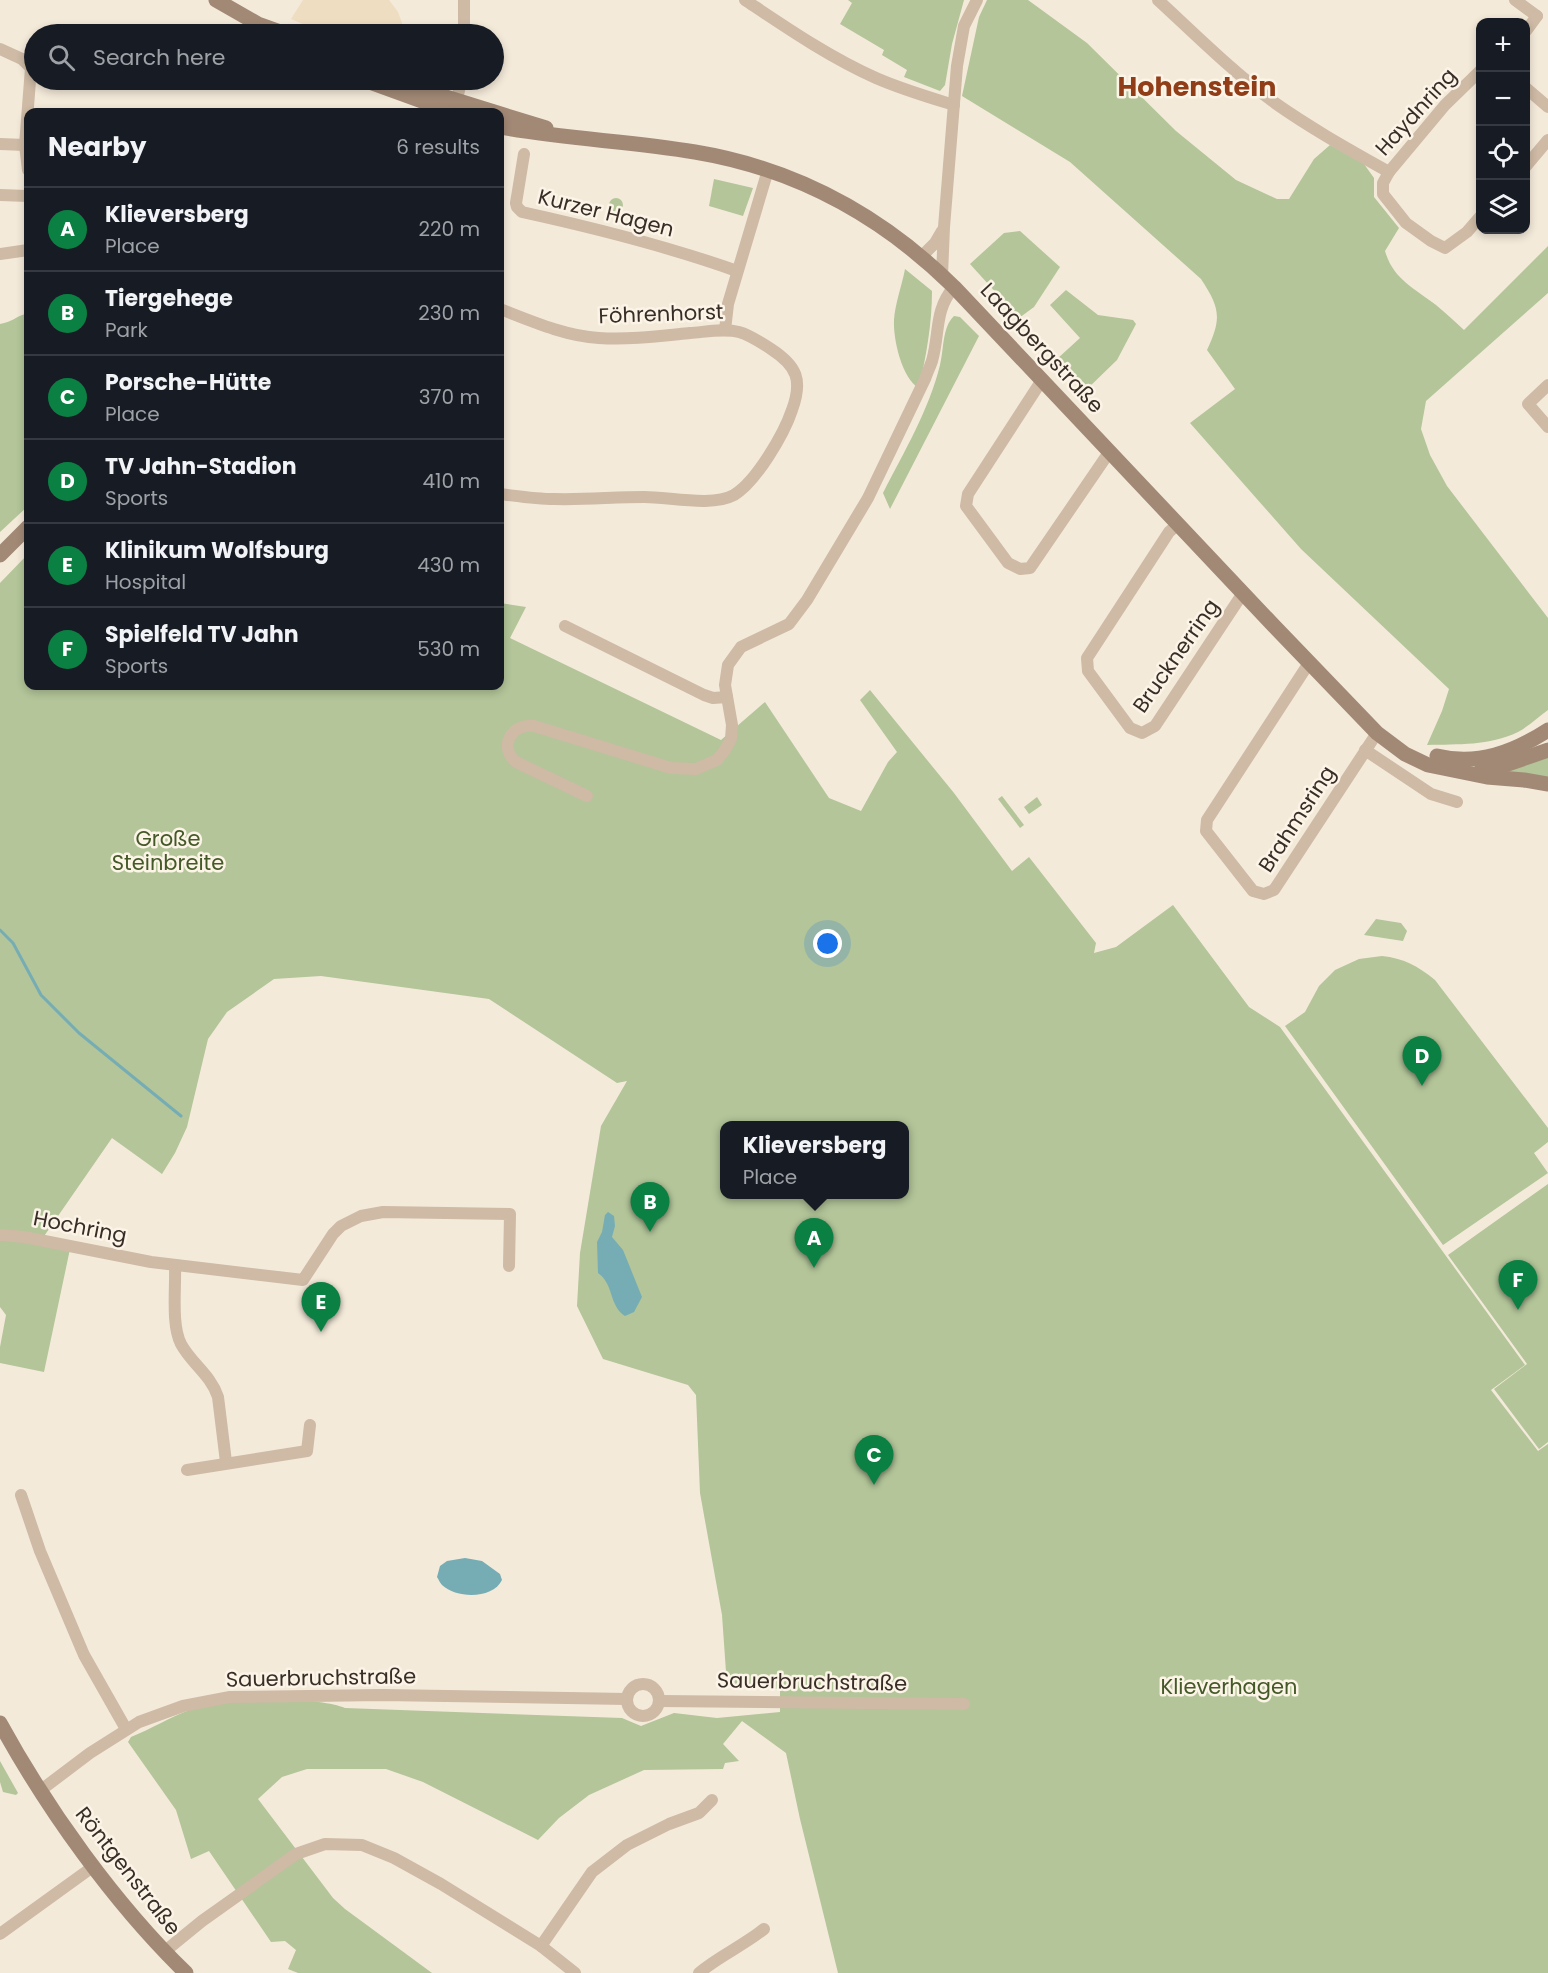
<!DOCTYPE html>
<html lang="en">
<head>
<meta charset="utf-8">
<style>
  body { margin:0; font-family:Poppins,sans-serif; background:#20242c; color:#f1f3f6 }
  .controls { position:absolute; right:18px; top:18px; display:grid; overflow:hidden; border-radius:12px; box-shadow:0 3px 9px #0003 }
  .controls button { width:54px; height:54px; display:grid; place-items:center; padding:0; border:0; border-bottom:2px solid #363941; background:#171b24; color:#f1f3f6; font:30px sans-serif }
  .you { position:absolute; left:828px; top:944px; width:21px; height:21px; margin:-15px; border:4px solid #fff; border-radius:50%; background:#1a73e8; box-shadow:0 0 0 9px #1a73e833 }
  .badge { display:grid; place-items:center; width:39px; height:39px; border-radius:50%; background:#0b8043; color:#fff; font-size:20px; font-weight:700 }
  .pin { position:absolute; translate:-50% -50px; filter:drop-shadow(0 2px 3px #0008) }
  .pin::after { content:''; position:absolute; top:32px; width:21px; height:18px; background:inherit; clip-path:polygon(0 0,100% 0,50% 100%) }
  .popup { position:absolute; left:720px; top:1121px; width:189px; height:78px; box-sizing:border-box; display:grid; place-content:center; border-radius:12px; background:#171b24; filter:drop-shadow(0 2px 4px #0005); font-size:20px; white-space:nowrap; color:#9ea1a6 }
  .popup b { font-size:22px; color:#f1f3f6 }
  .popup::after { content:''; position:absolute; left:50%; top:100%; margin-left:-12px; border:12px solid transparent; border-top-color:#171b24 }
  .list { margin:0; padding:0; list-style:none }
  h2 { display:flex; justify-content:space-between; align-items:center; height:78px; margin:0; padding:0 24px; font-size:26px }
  h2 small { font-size:20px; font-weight:400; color:#9ea1a6 }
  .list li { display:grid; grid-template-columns:39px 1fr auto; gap:18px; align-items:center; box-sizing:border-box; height:84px; padding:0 24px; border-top:2px solid #363941 }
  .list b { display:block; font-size:22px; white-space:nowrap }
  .list p { margin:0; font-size:20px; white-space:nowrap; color:#9ea1a6 }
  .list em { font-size:20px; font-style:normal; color:#9ea1a6 }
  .icon { flex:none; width:33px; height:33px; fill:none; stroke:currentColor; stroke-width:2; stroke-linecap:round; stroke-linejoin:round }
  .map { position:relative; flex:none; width:1548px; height:1973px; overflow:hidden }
  .search { position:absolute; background:#171b24; box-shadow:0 3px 9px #0003; left:24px; top:24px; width:480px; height:66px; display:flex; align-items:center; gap:15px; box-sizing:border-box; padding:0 21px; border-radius:33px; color:#9ea1a6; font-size:22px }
  .panel { position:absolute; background:#171b24; box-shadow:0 3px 9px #0003; left:24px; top:108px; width:480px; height:582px; border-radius:12px }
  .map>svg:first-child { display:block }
</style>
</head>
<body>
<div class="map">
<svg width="1548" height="1973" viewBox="0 0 1548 1973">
  <rect width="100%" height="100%" fill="#f4eada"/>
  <g fill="#b3c599" fill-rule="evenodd">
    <polygon points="848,0 964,0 952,44 945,85 940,91 904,77 907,70 882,55 884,50 840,24 852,3"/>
    <path d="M987,0H1028L1087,43L1176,131L1236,180L1277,199H1289L1314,159L1330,145L1364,164L1374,178V197L1399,228L1385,251C1393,279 1414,288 1436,305C1446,313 1455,322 1464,330L1548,246V293L1426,401L1421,429L1430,455L1447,486L1548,618V710C1538,717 1529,726 1518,732C1489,746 1458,744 1427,745L1442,711L1449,689L1301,549L1190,423L1235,389L1207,350C1222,318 1220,308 1201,279L1070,162L962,96L979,17Z"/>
    <polygon points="714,179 753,188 743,216 709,206"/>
    <circle cx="616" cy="205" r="7"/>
    <polygon points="1020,231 1060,267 1034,307 1019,318 970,264 1004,233"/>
    <path d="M905,269L932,291C932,325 926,356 919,388C902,379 893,339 894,320C895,304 902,285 905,269Z"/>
    <polygon points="1066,290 1098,315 1133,320 1136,324 1117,360 1085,391 1057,359 1080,338 1050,305"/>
    <path d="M25,314L28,315V506L0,532V324C12,322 15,317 25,314Z"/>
    <path d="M954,316L960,317L979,336L890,509L883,493C904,452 929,410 940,365C944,350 942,327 954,316Z"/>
    <path d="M28,554V686H500V603L526,607L510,638L721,740L765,702L829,798L861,811L888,762L897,752L860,700L870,690L954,793L1012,871L1029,857L1096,943L1094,953L1116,947L1173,905L1249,1007L1280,1027L1525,1365L1491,1390L1538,1451L1548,1444V1973H838L800,1819L786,1753L742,1721L723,1744L739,1761L725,1763L723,1769L644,1770L589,1795L559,1818L538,1840L423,1782L386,1769H307L282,1777L258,1799L333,1898L345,1909L432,1973H298L288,1969L296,1950L285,1941L271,1942L209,1851L191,1859L176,1810L128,1742L131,1737C151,1729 170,1717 190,1710C220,1700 316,1695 345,1708L622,1718L641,1726L674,1713L717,1718L780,1712V1689L727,1686L722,1615L700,1493L696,1395L688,1385L603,1359L577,1306L580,1253L601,1126L627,1081L617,1083L489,999L321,976L274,979L227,1012L208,1039L187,1127L175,1153L162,1174L112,1138L40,1242L70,1249L44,1372L0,1363V1347L6,1315L0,1307V583ZM724,1126H904V1194H724Z"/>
    <polygon points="1548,756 1548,779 1507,773 1507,770"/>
    <polygon points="1002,796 1024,825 1020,828 998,799"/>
    <polygon points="1037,797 1042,805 1029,814 1024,807"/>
    <polygon points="1376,919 1401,923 1407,931 1403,941 1364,935"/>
    <path d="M1382,956C1403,958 1418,966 1435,980L1548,1128V1142L1534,1153L1548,1173L1443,1245L1285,1026L1305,1012L1319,986L1335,970L1359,959Z"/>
    <polygon points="1548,1184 1548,1442 1539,1449 1494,1389 1527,1364 1448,1255"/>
    <polygon points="0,1761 18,1793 16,1795 3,1792 0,1782"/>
  </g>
  <polygon fill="#eeddc0" points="303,0 389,0 398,12 406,34 326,34 291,19"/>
  <g fill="#76adb4">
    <path d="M608,1212L614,1216L615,1226L612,1237L623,1250L642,1297L634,1312L625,1316C609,1306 614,1284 598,1273L597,1242L602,1232L605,1215Z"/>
    <path d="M465,1558L482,1561L500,1574L502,1580C493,1599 457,1599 442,1585C440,1583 439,1580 437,1577L440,1566L447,1561Z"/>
  </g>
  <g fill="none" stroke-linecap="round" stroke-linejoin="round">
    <polyline stroke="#76adb4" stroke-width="3" points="0,930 13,943 41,995 79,1033 181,1116"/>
    <g stroke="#cebaa5" stroke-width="12">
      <path d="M745,0C787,28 829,57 876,78C901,89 928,97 954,105"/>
      <path d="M1158,0C1196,35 1233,72 1275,103C1312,129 1350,150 1389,172"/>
      <polyline points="1515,0 1537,16"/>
      <polyline points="1526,31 1537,16"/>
      <polyline points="464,34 464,0"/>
      <polyline points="0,49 22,59 31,68 25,145 28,170"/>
      <polyline points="1480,71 1445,105 1389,172 1383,183 1383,194 1406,223 1431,241 1445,248 1467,232 1480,217"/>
      <polyline points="1526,88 1548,107"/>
      <polyline points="457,100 461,80"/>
      <polyline points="0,144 25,145"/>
      <path d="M524,154L516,203L517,207L522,212C595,228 667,246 737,271"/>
      <polyline points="1526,166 1548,140"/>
      <polyline points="0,195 28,196"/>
      <polyline points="0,254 28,250"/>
      <polyline points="922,256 935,243 942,231"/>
      <polyline points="942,275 944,227 957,66 964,26 977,0"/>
      <path d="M500,309C531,321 565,336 599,338C629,340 660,336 690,333C705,332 724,328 739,332C750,335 762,343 771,349C797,366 803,380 792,410C784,434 756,482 734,495C712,507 670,497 644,497C614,497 584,500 554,499C536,499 517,496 500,494"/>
      <polyline points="725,330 728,304 768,170"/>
      <polyline points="1042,380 968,494 966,506 1008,563 1020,569 1030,568 1110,451"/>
      <polyline points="1548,385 1528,404 1548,427"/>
      <polyline points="1178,524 1169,532 1087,658 1088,671 1130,728 1142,733 1155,726 1243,593"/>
      <polyline points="565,626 704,695 713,698 727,697"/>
      <polyline points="1309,663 1207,820 1206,831 1253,891 1264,894 1274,890 1377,733"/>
      <polyline points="1365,750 1431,794 1457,802"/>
      <path d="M587,796L516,762C498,746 512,723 534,726L671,768L696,769L717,760L725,750L731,739L732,725L725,685L728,665L741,647L789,624L807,600L868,498L925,379C927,373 930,367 932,361C940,333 934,310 954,287"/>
      <polyline points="0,1235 24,1237 151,1262 303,1280 333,1234 341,1226 361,1216 383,1212 510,1214 509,1266"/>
      <path d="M175,1265C176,1287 171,1325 181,1344C191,1363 211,1375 218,1397L226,1462"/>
      <polyline points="187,1470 307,1451 310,1425"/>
      <polyline points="21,1495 40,1551 84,1655 126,1729"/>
      <circle cx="643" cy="1700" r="16"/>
      <polyline points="659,1701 964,1704"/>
      <polyline points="41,1790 90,1753 139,1722 183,1706 230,1697 383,1695 627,1699"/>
      <polyline points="0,1934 94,1866"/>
      <polyline points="541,1946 592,1872 627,1845 669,1824 699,1813 712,1800"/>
      <polyline points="164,1952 202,1921 296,1854 325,1844 362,1845 394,1858 441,1884 541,1946 575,1973"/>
      <path d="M699,1973C719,1956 743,1946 764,1929"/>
    </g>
    <g stroke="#a28976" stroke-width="15">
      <polyline points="216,0 258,24 286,34"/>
      <polyline points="364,80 452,112"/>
      <polyline points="391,80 546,128"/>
      <path d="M500,127C564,139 630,141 695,152C797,169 881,215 954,287L1274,626L1377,733L1405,754L1428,765L1487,777L1524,780L1548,784"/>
      <polyline points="0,555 28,527"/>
      <path d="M1437,756C1478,766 1514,752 1548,730"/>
      <polyline points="1482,768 1508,764 1548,750"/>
      <path d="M0,1723C47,1809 115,1904 186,1973"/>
    </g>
  </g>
  <g text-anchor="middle" stroke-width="5" stroke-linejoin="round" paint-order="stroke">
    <g font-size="21" fill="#392e27" stroke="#fbf4e7">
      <text transform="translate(1416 112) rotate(-48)" y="7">Haydnring</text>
      <text transform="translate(606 213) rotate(14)" y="7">Kurzer Hagen</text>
      <text transform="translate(661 314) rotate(-2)" y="7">Föhrenhorst</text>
      <text transform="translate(1042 348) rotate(47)" y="7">Laagbergstraße</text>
      <text transform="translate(1176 656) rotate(-55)" y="7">Brucknerring</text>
      <text transform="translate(1297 819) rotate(-57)" y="7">Brahmsring</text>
      <text transform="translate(80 1227) rotate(11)" y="7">Hochring</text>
      <text transform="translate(321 1678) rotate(-1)" y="7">Sauerbruchstraße</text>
      <text transform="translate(812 1682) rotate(1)" y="7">Sauerbruchstraße</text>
      <text transform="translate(128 1871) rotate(52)" y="7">Röntgenstraße</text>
    </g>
    <g font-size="21" fill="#445928" stroke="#fbf4e7">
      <text x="168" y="846">Große<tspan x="168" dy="24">Steinbreite</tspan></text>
      <text x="1229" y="1694">Klieverhagen</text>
    </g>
    <g font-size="27" font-weight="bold" fill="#903d18" stroke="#fbf4e7">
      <text x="1197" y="96">Hohenstein</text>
    </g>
  </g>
</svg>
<div class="controls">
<button>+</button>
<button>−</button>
<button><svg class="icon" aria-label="locate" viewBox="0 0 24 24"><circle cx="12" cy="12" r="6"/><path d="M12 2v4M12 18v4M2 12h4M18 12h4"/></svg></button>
<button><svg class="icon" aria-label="layers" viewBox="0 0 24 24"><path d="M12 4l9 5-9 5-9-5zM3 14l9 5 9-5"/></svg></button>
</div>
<div class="you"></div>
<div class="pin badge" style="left:814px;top:1268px">A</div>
<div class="popup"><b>Klieversberg</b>Place</div>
<div class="pin badge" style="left:650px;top:1232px">B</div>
<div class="pin badge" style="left:874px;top:1485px">C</div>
<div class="pin badge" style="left:1422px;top:1086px">D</div>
<div class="pin badge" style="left:321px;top:1332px">E</div>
<div class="pin badge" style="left:1518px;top:1310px">F</div>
<div class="search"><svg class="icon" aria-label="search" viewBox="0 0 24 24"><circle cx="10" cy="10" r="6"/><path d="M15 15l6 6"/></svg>Search here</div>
<section class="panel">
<h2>Nearby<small>6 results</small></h2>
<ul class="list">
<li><span class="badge">A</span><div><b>Klieversberg</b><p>Place</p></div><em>220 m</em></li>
<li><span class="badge">B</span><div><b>Tiergehege</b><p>Park</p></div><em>230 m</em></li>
<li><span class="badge">C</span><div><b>Porsche-Hütte</b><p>Place</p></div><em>370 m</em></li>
<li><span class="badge">D</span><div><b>TV Jahn-Stadion</b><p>Sports</p></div><em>410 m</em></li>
<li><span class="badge">E</span><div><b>Klinikum Wolfsburg</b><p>Hospital</p></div><em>430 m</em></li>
<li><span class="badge">F</span><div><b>Spielfeld TV Jahn</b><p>Sports</p></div><em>530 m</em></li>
</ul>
</section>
</div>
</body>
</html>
